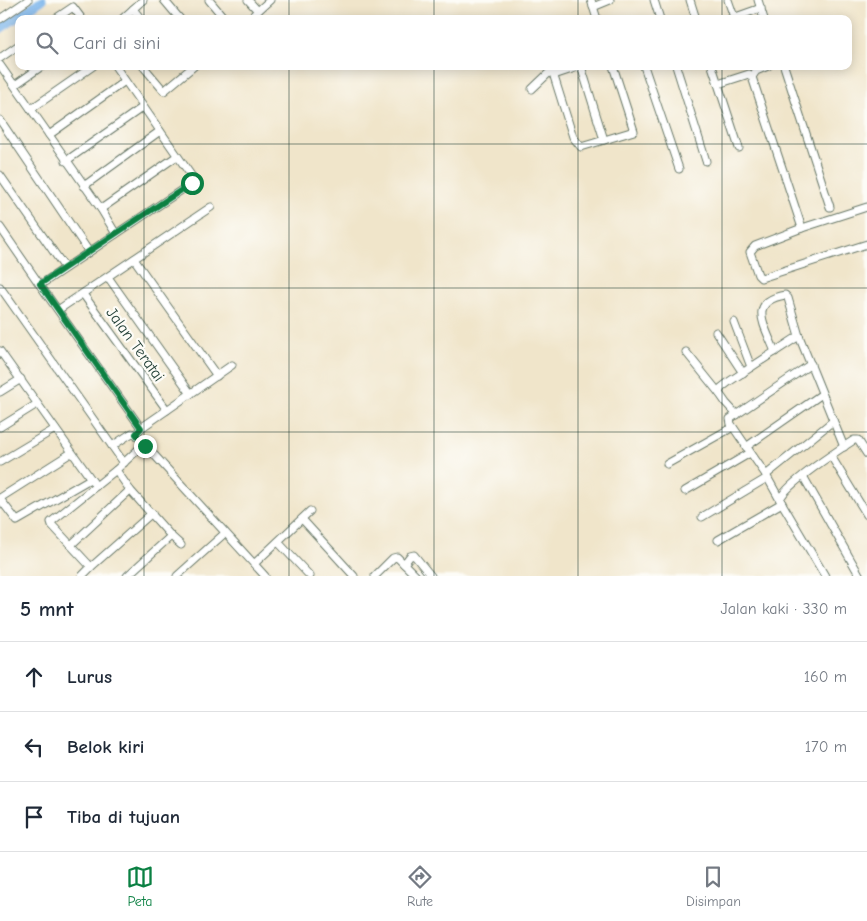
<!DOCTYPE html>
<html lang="id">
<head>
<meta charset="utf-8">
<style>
  body { margin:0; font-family:"Comic Neue",sans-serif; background:#f6f6f7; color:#1f2937 }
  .stop { position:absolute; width:15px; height:15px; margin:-11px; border:4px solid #0b8043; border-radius:50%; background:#fff }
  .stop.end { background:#0b8043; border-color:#fff; box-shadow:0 1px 5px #0008 }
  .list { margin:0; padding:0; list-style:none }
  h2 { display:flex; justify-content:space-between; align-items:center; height:65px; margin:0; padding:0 20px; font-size:21px }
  h2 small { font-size:16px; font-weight:400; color:#747a83 }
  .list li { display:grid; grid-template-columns:32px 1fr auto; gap:15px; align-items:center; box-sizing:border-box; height:70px; padding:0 20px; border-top:1px solid #e0e1e3 }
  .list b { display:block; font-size:19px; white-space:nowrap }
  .list em { font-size:16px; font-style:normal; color:#747a83 }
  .icon { flex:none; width:28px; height:28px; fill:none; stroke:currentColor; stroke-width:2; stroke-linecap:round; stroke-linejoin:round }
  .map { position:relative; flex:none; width:867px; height:576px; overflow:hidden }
  .search { position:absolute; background:#fff; box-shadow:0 2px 12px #0003; left:15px; right:15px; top:15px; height:55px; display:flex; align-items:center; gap:12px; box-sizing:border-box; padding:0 18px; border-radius:10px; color:#747a83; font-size:19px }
  .sheet { height:275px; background:#fff }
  nav { display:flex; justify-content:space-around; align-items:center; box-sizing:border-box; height:70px; border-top:1px solid #e0e1e3; background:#fff; font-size:14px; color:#747a83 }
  nav a { display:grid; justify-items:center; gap:2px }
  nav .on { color:#0b8043 }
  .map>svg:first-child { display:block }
</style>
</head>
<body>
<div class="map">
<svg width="867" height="576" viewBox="0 0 867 576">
  <rect width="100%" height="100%" fill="#fdfcf7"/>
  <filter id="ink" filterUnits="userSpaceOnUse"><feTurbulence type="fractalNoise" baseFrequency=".02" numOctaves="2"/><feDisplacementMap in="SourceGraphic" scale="10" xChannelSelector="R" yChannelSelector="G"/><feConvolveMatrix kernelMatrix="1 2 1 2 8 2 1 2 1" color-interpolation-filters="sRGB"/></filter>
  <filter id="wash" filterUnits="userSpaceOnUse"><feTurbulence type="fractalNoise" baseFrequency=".0096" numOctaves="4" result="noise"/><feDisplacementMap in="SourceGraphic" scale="20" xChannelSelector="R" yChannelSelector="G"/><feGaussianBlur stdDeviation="1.12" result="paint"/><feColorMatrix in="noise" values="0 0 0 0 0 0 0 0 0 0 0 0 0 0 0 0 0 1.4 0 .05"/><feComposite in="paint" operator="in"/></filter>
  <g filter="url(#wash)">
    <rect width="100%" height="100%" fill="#f0e5ca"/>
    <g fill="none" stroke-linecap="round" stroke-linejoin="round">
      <polyline stroke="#79b4eb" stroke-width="9" points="0,29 42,0"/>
    </g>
  </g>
  <g filter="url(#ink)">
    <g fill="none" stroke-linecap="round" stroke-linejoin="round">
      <defs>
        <g id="minor">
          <polyline points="164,0 180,19"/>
          <polyline points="209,0 225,19"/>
          <polyline points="248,0 258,11"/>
          <polyline points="591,0 597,19"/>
          <polyline points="654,0 660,19"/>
          <polyline points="690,0 696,19"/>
          <polyline points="728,0 734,17"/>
          <polyline points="758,0 764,19"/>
          <polyline points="593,7 610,0"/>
          <polyline points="133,9 141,19"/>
          <polyline points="0,19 28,0"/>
          <polyline points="55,19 73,7 82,19"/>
          <polyline points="122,19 143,0"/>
          <polyline points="249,19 270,0"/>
          <polyline points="730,19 761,8"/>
          <polyline points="0,58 19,45"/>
          <polyline points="0,65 101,209 116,234"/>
          <polyline points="143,66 164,91 194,66"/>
          <polyline points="581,66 604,140"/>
          <polyline points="644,66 679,169"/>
          <polyline points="676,66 706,161"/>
          <polyline points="712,66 718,84 749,74 752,77 802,228 867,207"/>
          <polyline points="784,66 830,207"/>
          <polyline points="552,70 573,137 581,147 634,131 613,66"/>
          <polyline points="554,75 581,66"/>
          <polyline points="752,77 756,71 768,66"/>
          <polyline points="718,84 739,148"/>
          <polyline points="15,85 42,66"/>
          <polyline points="532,89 556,66"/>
          <polyline points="31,109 93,66"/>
          <polyline points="0,120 89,252"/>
          <polyline points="49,135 125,81"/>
          <polyline points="66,161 143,107"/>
          <polyline points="0,175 65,268"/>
          <polyline points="84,186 160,131"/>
          <polyline points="101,209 177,156"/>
          <polyline points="0,227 40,285 195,181 115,66"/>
          <polyline points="802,228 755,246 750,252 758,275 761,278 867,244"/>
          <polyline points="134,259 217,376"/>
          <polyline points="108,277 191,394"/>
          <polyline points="40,285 141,428 136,434"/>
          <polyline points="0,287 112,446 132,433 136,434 145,446"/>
          <polyline points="83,294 167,410"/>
          <polyline points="58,310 211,207"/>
          <polyline points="734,322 751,367"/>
          <polyline points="716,332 743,373"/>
          <polyline points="0,351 96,486"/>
          <polyline points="686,352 719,393"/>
          <path d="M775,352C766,327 746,302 785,295L788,298L799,336L844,447"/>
          <polyline points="0,392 21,379"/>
          <polyline points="737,415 726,403 719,393 721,388 730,381 799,336"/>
          <polyline points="0,427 37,404"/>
          <polyline points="141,428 232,365"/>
          <polyline points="112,446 124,463"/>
          <polyline points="746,447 822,394"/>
          <polyline points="831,456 867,515"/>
          <polyline points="0,462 55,429"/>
          <polyline points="667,464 733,427"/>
          <polyline points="116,470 130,490 171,536"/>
          <polyline points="766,475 833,421"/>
          <polyline points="803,476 860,576"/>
          <polyline points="685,491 750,453"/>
          <polyline points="0,498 71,453"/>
          <polyline points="0,499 17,521 90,479"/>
          <polyline points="780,500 766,475 731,424 730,419 811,364"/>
          <polyline points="702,517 767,478"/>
          <polyline points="302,519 354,576"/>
          <polyline points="718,540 782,503"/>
          <polyline points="278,542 310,576"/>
          <polyline points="71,545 130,490"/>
          <polyline points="254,564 310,511"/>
          <polyline points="404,564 410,556 414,555 431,576"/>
          <polyline points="91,567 152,513"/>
          <polyline points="82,576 91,567 52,525 51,522 116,470 142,446 147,447 265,576"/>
          <polyline points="127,576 171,536 181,545"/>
          <polyline points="177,576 225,533"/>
          <polyline points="375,576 393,558 397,557 416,576"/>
          <path d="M825,576L780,500C783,486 840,449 854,440H858L867,454"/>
        </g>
      </defs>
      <use href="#minor" stroke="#687868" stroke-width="9"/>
      <use href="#minor" stroke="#fff" stroke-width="7"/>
    </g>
  </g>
  <g fill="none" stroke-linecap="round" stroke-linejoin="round" filter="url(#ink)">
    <polyline stroke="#0b8043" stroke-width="6" points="145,446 136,434 141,428 40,284 192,183"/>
  </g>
  <path fill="none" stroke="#1f3d34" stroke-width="1" stroke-opacity="0.55" d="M144,0V19M289,0V19M434,0V19M578,0V19M722,0V19M144,66V576M289,66V576M434,66V576M578,66V576M722,66V576M0,144H867M0,288H867M0,432H867"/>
  <g text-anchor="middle" stroke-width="4.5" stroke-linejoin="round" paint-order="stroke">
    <g font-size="16" fill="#1f3d34" stroke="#fdfcf7">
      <text transform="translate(136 344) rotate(54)" y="6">Jalan Teratai</text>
    </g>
  </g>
</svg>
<div class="stop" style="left:192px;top:183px"></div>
<div class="stop end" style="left:145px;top:446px"></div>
<div class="search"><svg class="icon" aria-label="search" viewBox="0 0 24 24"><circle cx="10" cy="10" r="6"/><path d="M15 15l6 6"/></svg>Cari di sini</div>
</div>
<section class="sheet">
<h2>5 mnt<small>Jalan kaki · 330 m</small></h2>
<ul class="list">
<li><svg class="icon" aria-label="ahead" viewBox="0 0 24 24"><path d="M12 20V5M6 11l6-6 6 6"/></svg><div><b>Lurus</b></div><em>160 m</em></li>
<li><svg class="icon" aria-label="left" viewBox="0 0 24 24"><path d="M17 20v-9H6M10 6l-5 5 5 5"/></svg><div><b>Belok kiri</b></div><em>170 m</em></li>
<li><svg class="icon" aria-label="arrive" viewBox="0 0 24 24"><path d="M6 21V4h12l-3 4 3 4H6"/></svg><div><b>Tiba di tujuan</b></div></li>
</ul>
</section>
<nav>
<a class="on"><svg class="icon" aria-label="map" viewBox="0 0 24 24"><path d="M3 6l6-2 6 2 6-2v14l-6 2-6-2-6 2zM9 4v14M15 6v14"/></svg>Peta</a>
<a><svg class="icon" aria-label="directions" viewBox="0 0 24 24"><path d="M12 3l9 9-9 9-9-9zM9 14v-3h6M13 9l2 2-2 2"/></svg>Rute</a>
<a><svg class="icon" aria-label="saved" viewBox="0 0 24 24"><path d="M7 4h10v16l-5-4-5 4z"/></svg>Disimpan</a>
</nav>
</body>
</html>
